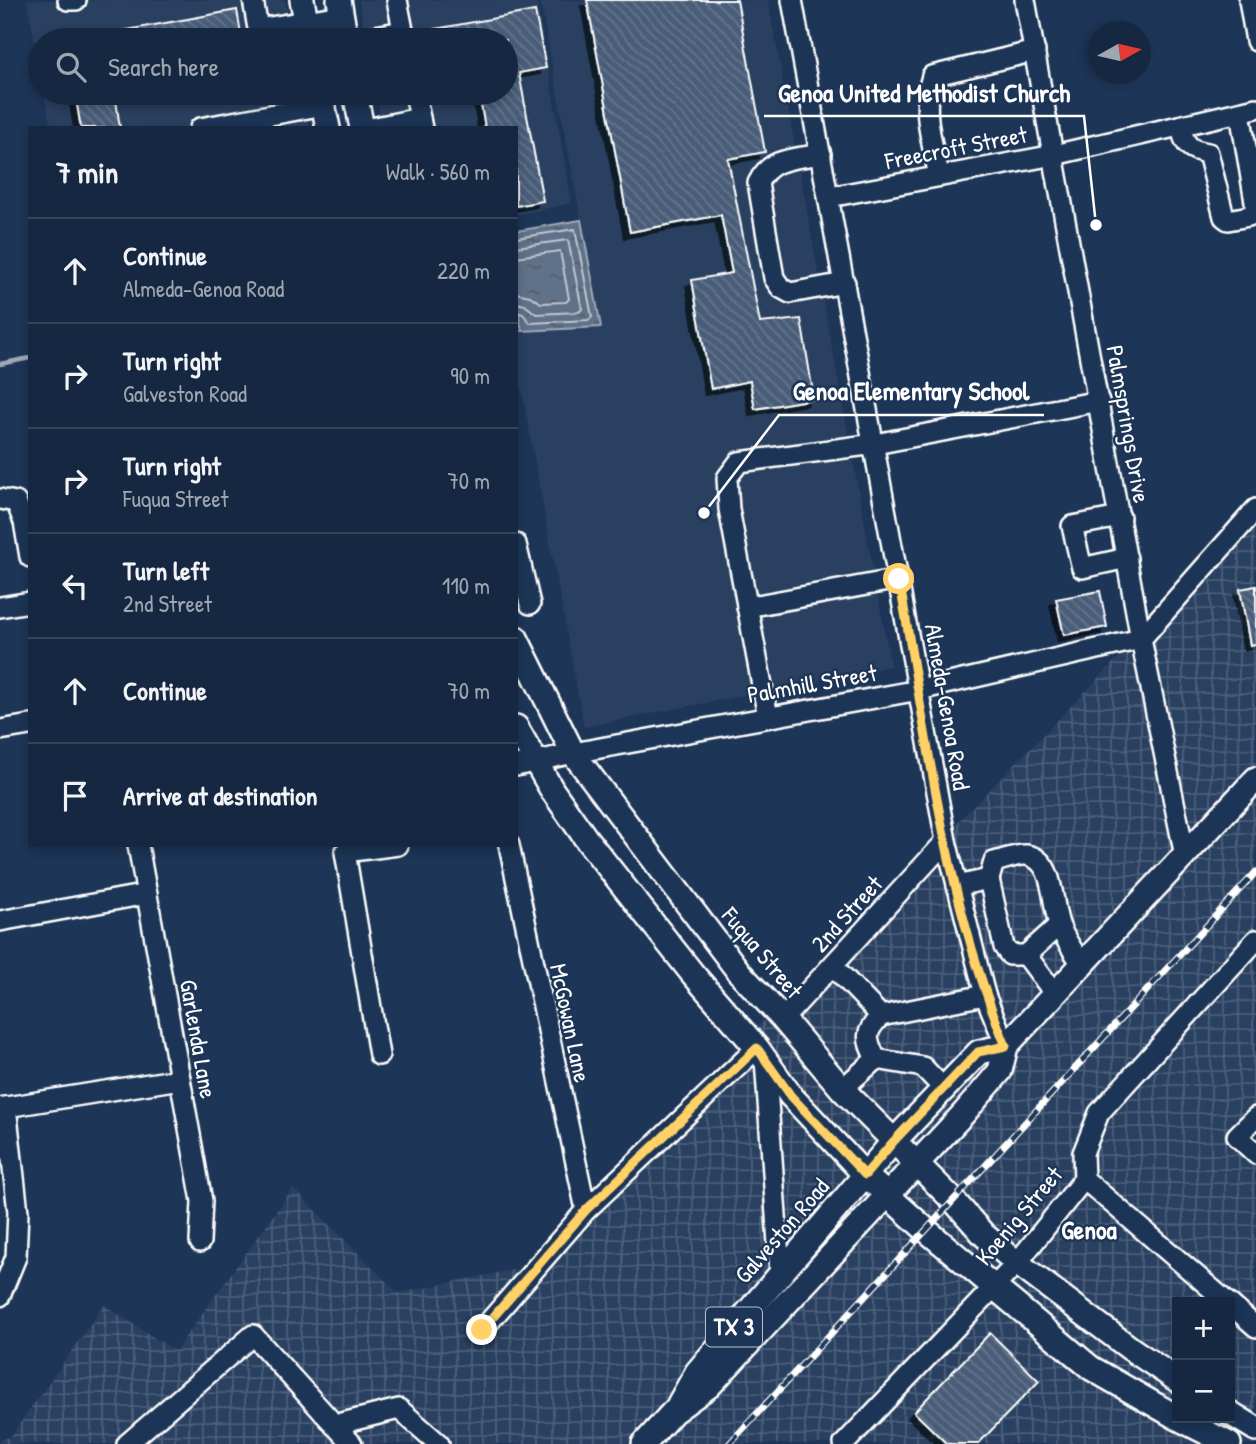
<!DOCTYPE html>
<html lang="en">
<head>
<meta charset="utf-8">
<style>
  body { margin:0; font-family:"Patrick Hand",sans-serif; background:#1f3048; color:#f1f3f6 }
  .controls { position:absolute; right:21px; bottom:21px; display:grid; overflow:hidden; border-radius:0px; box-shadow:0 4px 10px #0003 }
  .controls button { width:63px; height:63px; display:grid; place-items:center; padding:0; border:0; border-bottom:2px solid #35445a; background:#162841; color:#f1f3f6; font:35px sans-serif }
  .compass { position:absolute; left:1088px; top:21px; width:63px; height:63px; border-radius:50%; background:#162841; box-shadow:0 4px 10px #0003; rotate:82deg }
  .stop { position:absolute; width:21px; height:21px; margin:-16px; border:5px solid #ffd166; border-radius:50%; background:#fff }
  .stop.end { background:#ffd166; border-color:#fff; box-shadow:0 2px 7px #0008 }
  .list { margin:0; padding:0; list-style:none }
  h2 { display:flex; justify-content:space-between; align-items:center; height:91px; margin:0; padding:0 28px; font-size:30px }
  h2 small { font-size:23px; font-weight:400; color:#9ea6b1 }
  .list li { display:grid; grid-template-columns:46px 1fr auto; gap:21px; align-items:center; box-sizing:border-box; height:105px; padding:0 28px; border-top:2px solid #35445a }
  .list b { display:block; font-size:26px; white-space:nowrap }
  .list p { margin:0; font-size:23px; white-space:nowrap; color:#9ea6b1 }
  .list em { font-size:23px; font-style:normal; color:#9ea6b1 }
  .icon { flex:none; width:38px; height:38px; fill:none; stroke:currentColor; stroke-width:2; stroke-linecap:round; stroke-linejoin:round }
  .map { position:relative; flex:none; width:1256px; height:1444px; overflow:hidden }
  .search { position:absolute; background:#162841; box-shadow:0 4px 10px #0003; left:28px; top:28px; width:490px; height:77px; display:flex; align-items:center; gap:18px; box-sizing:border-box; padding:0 24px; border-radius:38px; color:#9ea6b1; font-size:26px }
  .panel { position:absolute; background:#162841; box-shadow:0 4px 10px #0003; left:28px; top:126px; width:490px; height:721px; border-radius:0px }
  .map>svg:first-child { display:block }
</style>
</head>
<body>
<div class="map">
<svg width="1256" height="1444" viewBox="0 0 1256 1444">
  <defs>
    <pattern id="industrial-grid" width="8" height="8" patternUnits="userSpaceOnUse" patternTransform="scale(1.75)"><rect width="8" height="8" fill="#2a4161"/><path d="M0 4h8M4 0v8" fill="none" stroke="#4a5e79"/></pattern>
    <pattern id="water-ripples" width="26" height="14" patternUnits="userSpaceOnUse" patternTransform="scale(1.75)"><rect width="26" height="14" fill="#617289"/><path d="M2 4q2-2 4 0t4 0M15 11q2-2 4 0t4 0" fill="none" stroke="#555d67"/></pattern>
    <pattern id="building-back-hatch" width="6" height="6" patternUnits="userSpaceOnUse" patternTransform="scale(1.75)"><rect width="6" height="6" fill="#4a5d79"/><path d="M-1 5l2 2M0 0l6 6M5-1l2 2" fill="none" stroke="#65758d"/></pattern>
    <filter id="shadow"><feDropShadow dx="-6" dy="6" stdDeviation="0" flood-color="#0009"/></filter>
  </defs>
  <rect width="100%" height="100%" fill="#1d3557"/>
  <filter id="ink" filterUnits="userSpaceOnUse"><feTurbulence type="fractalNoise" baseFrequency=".0143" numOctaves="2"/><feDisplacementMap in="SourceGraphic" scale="14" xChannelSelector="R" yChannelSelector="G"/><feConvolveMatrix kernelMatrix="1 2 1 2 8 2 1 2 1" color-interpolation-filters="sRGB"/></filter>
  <g filter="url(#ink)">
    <g fill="#2a4161">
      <polygon points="27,0 285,0 293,40 40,40 40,71"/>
      <polygon points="359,0 536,0 572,203 516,215 516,128 382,128 376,93 506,93 506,40 366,40"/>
      <polygon points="540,0 768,0 891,666 584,727 516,359 516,303 522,330 601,326"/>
      <polygon points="44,93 303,93 309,128 51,128"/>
    </g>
    <path fill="url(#industrial-grid)" fill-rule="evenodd" d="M1256,517V1444H0V1440L11,1436L104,1305L175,1351L293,1188L398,1293L522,1268ZM1177,1302H1230V1418H1177Z"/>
    <polygon fill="url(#water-ripples)" stroke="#a0aab8" stroke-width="2" points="581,220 601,327 522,331 516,303 516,231"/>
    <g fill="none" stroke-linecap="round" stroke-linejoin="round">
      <g stroke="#c0c7d0" stroke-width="2">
        <polyline points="516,238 575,229 592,317 589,320 530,323 523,314 516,312"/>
        <polyline points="516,247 568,240 582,309 579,312 536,314 525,305 516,303"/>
        <polyline points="516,257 560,251 569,299 566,302 541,303 530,296 516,293"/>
      </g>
      <polyline stroke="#a0aab8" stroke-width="4.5" points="0,364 30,358"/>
    </g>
    <g fill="url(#building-back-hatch)" stroke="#fff" stroke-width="2" filter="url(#shadow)">
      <polygon points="587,0 737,0 765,152 728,159 760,323 801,319 814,399 755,409 750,381 711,389 692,280 732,273 721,215 630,232"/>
      <polygon points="237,10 242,40 106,40 105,34"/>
      <polygon points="535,11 546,68 519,73 543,201 516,206 516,128 485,128 479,93 506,93 506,40 437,40 435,29"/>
      <polygon points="75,93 115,93 120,128 81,128"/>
      <polygon points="1256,586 1256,644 1250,645 1240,589"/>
      <polygon points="1100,591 1107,627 1064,635 1056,599"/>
      <polygon points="990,1333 1039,1381 978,1444 947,1444 914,1412"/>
    </g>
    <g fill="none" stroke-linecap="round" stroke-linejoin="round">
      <defs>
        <g id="minor">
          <polyline points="68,0 76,0"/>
          <polyline points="253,0 258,29 341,15"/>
          <polyline points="397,0 405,40"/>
          <polyline points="792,0 946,841 985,995 1006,1046"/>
          <polyline points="1025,0 1141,639 1185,856"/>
          <polyline points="1249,0 1256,41"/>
          <polyline points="353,40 403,31"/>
          <polyline points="415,93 422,128"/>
          <path d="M1181,126C1184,145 1189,150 1208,153L1224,217L1228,220L1249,216L1255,211V202L1240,112"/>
          <polyline points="200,128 324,105"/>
          <polyline points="371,128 420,118"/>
          <path d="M821,154C795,159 770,157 758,183L774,278L781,288L790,293L845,283"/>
          <path d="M939,176C932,142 921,110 932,76L1035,51"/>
          <polyline points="829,197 1054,155 1256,108"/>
          <polyline points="0,499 16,502 24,522 30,557"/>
          <polyline points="1120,517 1072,526 1082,568 1127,558"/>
          <polyline points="516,544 530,604"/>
          <polyline points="0,607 30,602"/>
          <polyline points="747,607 899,579"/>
          <polyline points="1141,639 1256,509"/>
          <polyline points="768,717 729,509 727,478 739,462 875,444 1099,401"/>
          <polyline points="0,730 30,725"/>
          <polyline points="516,766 573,753 919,690 1141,639"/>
          <polyline points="138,845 202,1201 200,1242"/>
          <polyline points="509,845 586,1210"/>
          <polyline points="989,879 1004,947 1010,955 1026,955 1059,925"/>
          <path d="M957,886L989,879L994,862C1003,860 1017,854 1026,855C1056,859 1051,906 1060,927C1065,940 1075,953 1082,965"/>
          <polyline points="0,921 147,894"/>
          <polyline points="1026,955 1055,994"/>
          <polyline points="833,966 881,1016"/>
          <polyline points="783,1019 946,841"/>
          <polyline points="379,1055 345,852 398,845"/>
          <polyline points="765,1059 780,1272"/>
          <polyline points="842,1089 876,1059"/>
          <path d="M945,1090L923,1067L876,1059C866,1039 864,1032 881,1016L985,995"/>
          <polyline points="0,1108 180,1079"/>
          <polyline points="1256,1117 1237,1136 1256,1154"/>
          <polyline points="1084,1179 1227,1302"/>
          <polyline points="0,1296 16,1257 18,1212 6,1107"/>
          <polyline points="1230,1304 1256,1327"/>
          <polyline points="482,1330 586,1210 757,1048"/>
          <polyline points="334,1425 399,1409 439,1444"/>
          <polyline points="127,1444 253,1335 352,1444"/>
          <polyline points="844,1444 1017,1263 1084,1179 1083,1153 1099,1113 1256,940"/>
        </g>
        <g id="major">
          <polyline points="302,0 310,40"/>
          <polyline points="339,0 346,40"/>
          <polyline points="321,93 328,128"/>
          <polyline points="355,93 362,128"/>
          <polyline points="516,638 573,753 739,972 783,1019 842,1089 953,1200 984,1235 1017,1263 1131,1349 1177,1380"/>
          <polyline points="516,727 552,790 587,840 692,973 757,1048 791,1096 865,1175 926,1230 1091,1368 1178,1418 1229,1444"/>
          <polyline points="679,1404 697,1372 893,1142 979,1052 1006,1046"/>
          <polyline points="1230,1413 1256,1429"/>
          <polyline points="644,1444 673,1412 709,1386 965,1112 1000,1071 1006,1046 1256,779"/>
        </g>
      </defs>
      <use href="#minor" stroke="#fff" stroke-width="24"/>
      <use href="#major" stroke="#fff" stroke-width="28"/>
      <use href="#minor" stroke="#1d3557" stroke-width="19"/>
      <use href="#major" stroke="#1d3557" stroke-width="23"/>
      <defs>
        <polyline id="rail" points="729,1444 1256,872"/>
      </defs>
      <use href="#rail" stroke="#fff" stroke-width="7"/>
      <use href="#rail" stroke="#1d3557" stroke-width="4.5" stroke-dasharray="13" stroke-linecap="butt"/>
    </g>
  </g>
  <g fill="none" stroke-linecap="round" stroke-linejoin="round" filter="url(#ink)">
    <path stroke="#ffd166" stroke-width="9" d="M482,1330L586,1210L757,1048L791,1096L865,1175L893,1142L978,1052L1006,1046C945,899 927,735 899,579"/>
  </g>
  <g text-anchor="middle" stroke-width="5" stroke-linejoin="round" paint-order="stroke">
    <rect fill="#1d3557" stroke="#bbc2cd" stroke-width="2" x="706" y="1307.5" width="56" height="39" rx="5"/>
    <g font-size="23" font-weight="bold" fill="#fff">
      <text x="734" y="1335">TX 3</text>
    </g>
    <g font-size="24" fill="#fff" stroke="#1d3557">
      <text transform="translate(956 148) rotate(-11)" y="8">Freecroft Street</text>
      <text transform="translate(1128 424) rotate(80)" y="8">Palmsprings Drive</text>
      <text transform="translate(812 684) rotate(-10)" y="8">Palmhill Street</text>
      <text transform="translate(947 707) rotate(80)" y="8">Almeda-Genoa Road</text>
      <text transform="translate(847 914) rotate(-48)" y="8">2nd Street</text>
      <text transform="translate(762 953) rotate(50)" y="8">Fuqua Street</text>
      <text transform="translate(570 1023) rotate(78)" y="8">McGowan Lane</text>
      <text transform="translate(198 1039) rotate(80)" y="8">Garlenda Lane</text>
      <text transform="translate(1019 1216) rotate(-50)" y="8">Koenig Street</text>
      <text transform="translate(782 1231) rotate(-49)" y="8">Galveston Road</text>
    </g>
    <g font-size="26" font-weight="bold" fill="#fff" stroke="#1d3557">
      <text x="1089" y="1239">Genoa</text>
    </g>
  </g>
  <path fill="none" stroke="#fff" stroke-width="2.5" d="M1096 225L1084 116H764M704 513L779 415H1044"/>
  <g fill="#fff" stroke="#1d3557" stroke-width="2.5">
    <circle cx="1096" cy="225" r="7"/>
    <circle cx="704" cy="513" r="7"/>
  </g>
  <g font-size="26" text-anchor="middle" font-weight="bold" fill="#fff" stroke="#1d3557" stroke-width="5" stroke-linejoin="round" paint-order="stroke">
    <text x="924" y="102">Genoa United Methodist Church</text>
    <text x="911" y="400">Genoa Elementary School</text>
  </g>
</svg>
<div class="controls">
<button>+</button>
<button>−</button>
</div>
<svg class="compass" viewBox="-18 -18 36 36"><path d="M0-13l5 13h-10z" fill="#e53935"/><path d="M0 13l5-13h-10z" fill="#9ea6b1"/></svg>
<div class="stop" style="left:899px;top:579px"></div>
<div class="stop end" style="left:482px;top:1330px"></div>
<div class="search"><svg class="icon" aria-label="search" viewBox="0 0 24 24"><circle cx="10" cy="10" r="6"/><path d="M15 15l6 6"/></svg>Search here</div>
<section class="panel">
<h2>7 min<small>Walk · 560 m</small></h2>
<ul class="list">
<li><svg class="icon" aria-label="ahead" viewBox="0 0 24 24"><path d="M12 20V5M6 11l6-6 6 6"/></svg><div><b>Continue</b><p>Almeda-Genoa Road</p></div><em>220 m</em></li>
<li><svg class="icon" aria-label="right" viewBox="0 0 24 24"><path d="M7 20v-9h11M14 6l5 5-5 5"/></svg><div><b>Turn right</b><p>Galveston Road</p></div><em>90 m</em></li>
<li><svg class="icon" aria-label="right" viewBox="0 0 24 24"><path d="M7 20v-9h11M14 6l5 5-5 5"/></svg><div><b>Turn right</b><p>Fuqua Street</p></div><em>70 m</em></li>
<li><svg class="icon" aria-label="left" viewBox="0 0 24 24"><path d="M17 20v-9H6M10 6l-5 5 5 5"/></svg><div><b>Turn left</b><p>2nd Street</p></div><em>110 m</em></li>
<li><svg class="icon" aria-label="ahead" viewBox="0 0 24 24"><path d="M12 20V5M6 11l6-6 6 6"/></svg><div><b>Continue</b></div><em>70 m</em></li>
<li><svg class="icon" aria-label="arrive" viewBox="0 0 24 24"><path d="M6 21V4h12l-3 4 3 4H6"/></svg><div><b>Arrive at destination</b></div></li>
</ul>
</section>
</div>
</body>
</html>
